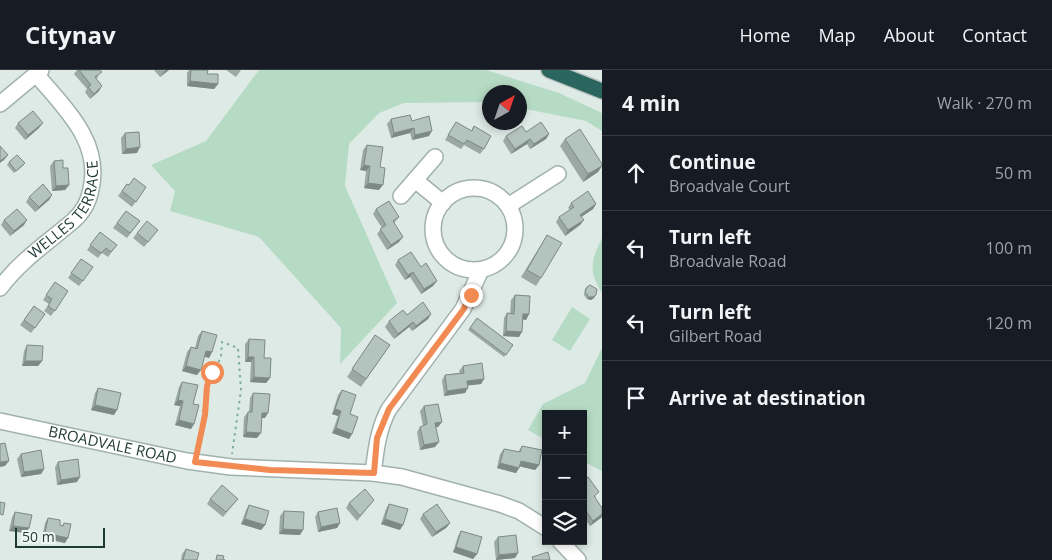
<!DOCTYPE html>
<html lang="en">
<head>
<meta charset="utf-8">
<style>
  body { margin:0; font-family:"Open Sans",sans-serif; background:#20242c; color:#f1f3f6 }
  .controls { position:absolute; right:15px; bottom:15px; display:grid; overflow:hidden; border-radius:0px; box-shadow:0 2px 8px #0003 }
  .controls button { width:45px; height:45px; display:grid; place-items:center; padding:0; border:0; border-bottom:1px solid #363941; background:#171b24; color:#f1f3f6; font:25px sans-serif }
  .compass { position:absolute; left:482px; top:15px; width:45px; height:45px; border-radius:50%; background:#171b24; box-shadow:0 2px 8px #0003; rotate:40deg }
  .scale { position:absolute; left:15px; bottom:12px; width:90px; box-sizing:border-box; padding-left:5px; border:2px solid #1f3935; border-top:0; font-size:14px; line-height:18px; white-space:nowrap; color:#1f3935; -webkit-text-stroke:4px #eef6f3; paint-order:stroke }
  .stop { position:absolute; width:15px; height:15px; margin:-11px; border:4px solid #f28b53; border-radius:50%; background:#fff }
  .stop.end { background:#f28b53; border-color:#fff; box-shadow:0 1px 5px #0008 }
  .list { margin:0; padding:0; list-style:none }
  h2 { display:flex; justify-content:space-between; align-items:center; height:65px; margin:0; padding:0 20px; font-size:21px }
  h2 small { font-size:16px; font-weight:400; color:#9ea1a6 }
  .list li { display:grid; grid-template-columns:32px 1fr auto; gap:15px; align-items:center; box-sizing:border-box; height:75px; padding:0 20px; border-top:1px solid #363941 }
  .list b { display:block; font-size:19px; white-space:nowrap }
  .list p { margin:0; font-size:16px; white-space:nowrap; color:#9ea1a6 }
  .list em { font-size:16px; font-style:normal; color:#9ea1a6 }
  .icon { flex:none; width:28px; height:28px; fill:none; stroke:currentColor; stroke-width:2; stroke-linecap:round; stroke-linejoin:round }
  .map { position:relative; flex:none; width:602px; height:490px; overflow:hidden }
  header { display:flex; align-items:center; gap:30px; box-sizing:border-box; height:70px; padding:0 25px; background:#171b24; border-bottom:1px solid #363941 }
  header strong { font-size:24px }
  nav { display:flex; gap:28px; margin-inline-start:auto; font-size:18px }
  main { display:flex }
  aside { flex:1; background:#171b24 }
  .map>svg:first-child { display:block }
</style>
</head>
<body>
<header>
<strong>Citynav</strong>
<nav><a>Home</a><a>Map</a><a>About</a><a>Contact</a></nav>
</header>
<main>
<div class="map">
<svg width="602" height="490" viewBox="0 0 602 490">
  <rect width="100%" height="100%" fill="#deeae6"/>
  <g fill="#b6dbc4">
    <polygon points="259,0 486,0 559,23 602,43 602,61 586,51 520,38 520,22 490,22 489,32 404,33 379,43 349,74 345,116 397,233 340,294 341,258 259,167 170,141 175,121 151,95 206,71"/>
    <path d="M602,168V223C588,201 591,190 602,168Z"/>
    <polygon points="572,237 590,249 570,281 552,270"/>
    <polygon points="602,278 602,401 583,391 583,344 546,344 546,370 528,360 543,334 585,313"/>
  </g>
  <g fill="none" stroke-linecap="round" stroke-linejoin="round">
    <defs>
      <g id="minor">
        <polyline points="0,34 41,0"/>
        <polyline points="435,87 415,110 443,133"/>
        <circle cx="474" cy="159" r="41"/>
        <polyline points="401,126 415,110"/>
        <polyline points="508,136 558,104"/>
        <path id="s1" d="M0,218C20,191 47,173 73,151C82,143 89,131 91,119C102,71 64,38 36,4"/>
        <path id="s2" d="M0,351L187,391L231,397L373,403L402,407L500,434L519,441L546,458"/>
        <path d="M373,403C376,380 378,359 389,339L463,239L481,200"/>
        <polyline points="560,471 578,490"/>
      </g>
      <polyline id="highway" points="549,0 602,21"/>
    </defs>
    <use href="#minor" stroke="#a1b1ad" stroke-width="18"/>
    <use href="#highway" stroke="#bcc4c2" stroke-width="18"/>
    <polyline stroke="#7eada4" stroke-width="2" stroke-dasharray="2.5 4" stroke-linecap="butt" points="198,380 207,316 221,287 222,272 238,278 241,320 232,384"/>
    <use href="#minor" stroke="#fff" stroke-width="15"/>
    <use href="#highway" stroke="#2b655f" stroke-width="15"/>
  </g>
  <g fill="#9aa9a4">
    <polygon points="77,0 100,0 98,7 96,9 99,21 90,29 85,22 87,19 74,4"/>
    <polygon points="154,0 169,0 160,7"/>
    <polygon points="189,0 208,0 207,4 218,14 214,19 187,16 187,3"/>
    <polygon points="226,0 241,0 236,7"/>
    <polygon points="391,49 412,51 429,66 412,70 410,63 391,68 387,54"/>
    <polygon points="456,52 471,61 474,56 484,79 480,84 464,75 461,79 445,70"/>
    <polygon points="18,53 39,58 25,70 15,58"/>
    <polygon points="526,62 549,64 546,69 530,79 527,74 511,84 503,71 506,66"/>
    <polygon points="125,63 137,83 122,84 121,68"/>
    <polygon points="565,69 602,94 602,96 598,102 583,112 560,76"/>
    <polygon points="367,75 380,97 379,120 364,118 366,101 360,100 363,80"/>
    <polygon points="54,91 63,98 69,115 65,120 52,121 50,96"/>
    <polygon points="9,92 25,93 23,96 14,103 7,95"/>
    <polygon points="127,114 129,115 146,117 132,137 118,126"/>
    <polygon points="52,125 49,130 35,142 26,132 29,127"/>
    <polygon points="571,133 596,134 593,139 582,146 580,155 565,166 556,152 559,147 570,140 568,138"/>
    <polygon points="376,139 399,147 394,153 399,172 387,180 377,164 382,158 373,144"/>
    <polygon points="126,141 140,151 127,168 113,158"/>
    <polygon points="4,150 24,155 10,166 1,155"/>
    <polygon points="158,160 144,177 133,168 137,163"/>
    <polygon points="100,162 117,175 108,187 102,183 98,188 87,180"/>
    <polygon points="547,165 541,208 536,216 521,207"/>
    <polygon points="81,189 93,197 79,216 68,208"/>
    <polygon points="398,190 433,216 421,224 410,207 405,210 395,195"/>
    <polygon points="55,212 68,221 51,246 44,241 49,234 43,230"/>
    <polygon points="587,217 594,228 591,230 587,229 584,225 585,219"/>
    <polygon points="515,225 529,244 526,250 523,249 519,267 503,266 504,248 507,243 510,244 511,230"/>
    <polygon points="34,236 45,244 31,263 20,255"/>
    <polygon points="431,244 428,249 412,261 409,257 394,269 385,257 389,251 407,245"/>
    <polygon points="477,248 513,275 504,287 468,260"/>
    <polygon points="202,261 212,282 209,288 204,286 197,305 182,301 187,282 191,277 195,278 198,266"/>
    <polygon points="375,265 390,275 361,317 347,307"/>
    <polygon points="249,269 264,288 270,308 266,313 250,312 251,292 245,292 245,274"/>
    <polygon points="27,275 42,291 38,296 22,296 24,281"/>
    <polygon points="463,296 484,309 481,314 468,315 465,323 444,326 442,310 445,305 460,303 459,301"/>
    <polygon points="182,312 194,354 191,359 175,355 180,336 174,335 179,317"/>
    <polygon points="98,318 114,345 91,340 95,323"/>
    <polygon points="342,320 352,364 349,369 332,363 338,346 332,344 338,325"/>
    <polygon points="253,323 265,348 262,348 257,368 243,367 244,347 248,342 249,342 250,328"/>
    <polygon points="424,336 442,352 438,357 436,357 435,377 420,380 417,362 420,357 423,356 420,341"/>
    <polygon points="522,376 539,395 535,400 520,396 516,403 497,398 500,384 504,379 518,382"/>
    <polygon points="21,384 44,399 41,404 21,407 17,389"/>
    <polygon points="58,392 77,412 57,415 55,397"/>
    <polygon points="583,410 596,427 595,428 602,438 602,447 590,456 583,447"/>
    <polygon points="210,429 238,429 223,447 207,434"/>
    <polygon points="374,430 357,451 346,438 349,433"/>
    <polygon points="389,434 400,460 381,454 386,439"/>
    <polygon points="249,435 265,455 261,460 241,454 246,440"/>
    <polygon points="284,441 300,465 279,464 280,446"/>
    <polygon points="15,442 29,458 26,463 9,461 12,447"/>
    <polygon points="318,442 340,453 337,458 318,462 315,447"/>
    <polygon points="423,444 450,453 446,458 432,467 420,449"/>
    <polygon points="48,448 60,455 62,456 64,453 65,473 42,468 45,453"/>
    <polygon points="461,461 477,484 473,489 453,482 458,466"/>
    <polygon points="498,467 518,483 515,488 496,490 494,472"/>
    <polygon points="186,479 197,490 181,490 182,484"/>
  </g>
  <g fill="#7d8986">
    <polygon points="166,0 169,0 160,7 164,2"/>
    <polygon points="190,11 218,14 214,19 187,16"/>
    <polygon points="102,16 99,21 90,29 94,24"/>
    <polygon points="43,53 39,58 25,70 28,65"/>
    <polygon points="414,58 410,63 391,68 394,63"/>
    <polygon points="432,61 429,66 412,70 415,65"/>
    <polygon points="549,64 546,69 530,79 534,74"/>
    <polygon points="530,69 527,74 511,84 515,79"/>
    <polygon points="140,77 137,83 122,84 126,79"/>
    <polygon points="8,85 4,90 0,93 0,91"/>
    <polygon points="364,95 370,96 366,101 360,100"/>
    <polygon points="602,96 598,102 583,112 588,104"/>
    <polygon points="368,113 383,115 379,120 364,118"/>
    <polygon points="69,115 65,120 52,121 56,116"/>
    <polygon points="52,125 49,130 35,142 39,137"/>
    <polygon points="596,134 593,139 577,150 580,145"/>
    <polygon points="27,150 24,155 10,166 14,161"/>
    <polygon points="584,150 580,155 565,166 568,160"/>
    <polygon points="403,167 399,172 387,180 391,175"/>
    <polygon points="413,202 410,207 405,210 408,205"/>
    <polygon points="437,211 433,216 421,224 424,219"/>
    <polygon points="596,225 594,228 591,230 587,229 589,227"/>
    <polygon points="431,244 428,249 412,261 416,256"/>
    <polygon points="523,244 529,244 526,250 520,249"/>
    <polygon points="413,252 409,257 394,269 398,264"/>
    <polygon points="506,261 522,262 519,267 503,266"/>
    <polygon points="206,281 212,282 209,288 202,286"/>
    <polygon points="248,287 254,287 251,292 245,292"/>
    <polygon points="25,291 42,291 38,296 22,296"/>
    <polygon points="186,296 201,300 197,305 182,301"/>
    <polygon points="254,307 270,308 266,313 250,312"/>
    <polygon points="484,309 481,314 464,316 467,311"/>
    <polygon points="468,318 465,323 444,326 447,321"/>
    <polygon points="178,330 183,331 180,336 174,335"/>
    <polygon points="95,335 117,340 114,345 91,340"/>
    <polygon points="335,339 341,341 338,346 332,344"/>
    <polygon points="262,343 268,343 265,348 259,348"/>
    <polygon points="179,350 194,354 191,359 175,355"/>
    <polygon points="442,352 438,357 431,358 435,353"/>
    <polygon points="336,358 352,364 349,369 332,363"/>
    <polygon points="246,362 261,363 257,368 243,367"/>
    <polygon points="439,372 435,377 420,380 424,375"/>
    <polygon points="9,391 5,396 0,397 0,392"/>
    <polygon points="521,391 539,395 535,400 518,396"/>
    <polygon points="500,393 519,398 516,403 497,398"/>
    <polygon points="44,399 41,404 21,407 24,402"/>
    <polygon points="80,407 77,412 57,415 61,410"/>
    <polygon points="602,444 602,447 590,456 593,451"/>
    <polygon points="245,449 265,455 261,460 241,454"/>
    <polygon points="385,449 403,455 400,460 381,454"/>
    <polygon points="340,453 337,458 318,462 321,457"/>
    <polygon points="450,453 446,458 432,467 436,462"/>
    <polygon points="13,456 29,458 26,463 9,461"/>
    <polygon points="283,459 303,460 300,465 279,464"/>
    <polygon points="45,463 68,468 65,473 42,468"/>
    <polygon points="456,477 477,484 473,489 453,482"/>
    <polygon points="518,483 515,488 496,490 499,485"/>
  </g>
  <g fill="#b3c4bf" stroke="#7d8986">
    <polygon points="79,0 100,0 102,2 95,7 102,16 94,24 88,17 91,15"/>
    <polygon points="191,0 208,0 207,4 218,4 218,14 190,11"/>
    <polygon points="33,41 43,53 28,65 18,53"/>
    <polygon points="410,45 412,51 429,46 432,61 415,65 414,58 394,63 391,49"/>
    <polygon points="456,52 472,61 474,56 491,66 484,79 467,70 464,74 448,65"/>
    <polygon points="541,52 549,64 534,74 530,69 515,79 506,66 522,56 526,62"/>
    <polygon points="580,59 602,94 602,96 588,104 565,69"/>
    <polygon points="139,62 140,77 126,79 125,63"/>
    <polygon points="367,75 383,77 380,97 385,98 383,115 368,113 370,96 364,95"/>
    <polygon points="0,76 8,85 0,91"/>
    <polygon points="17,85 25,93 16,101 9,92"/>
    <polygon points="63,90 63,98 68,98 69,115 56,116 54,91"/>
    <polygon points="134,108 146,117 136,132 122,121 127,114 129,115"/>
    <polygon points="43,114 52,125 39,137 29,127"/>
    <polygon points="588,121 596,134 580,145 584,150 568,160 559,147 574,137 571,133"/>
    <polygon points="389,131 399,147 393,151 403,167 391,175 380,159 386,155 376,139"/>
    <polygon points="17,139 27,150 14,161 4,150"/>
    <polygon points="126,141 140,151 130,163 117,153"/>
    <polygon points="147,151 158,160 148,172 137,163"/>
    <polygon points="100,162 117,175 111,182 106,178 101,183 90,175"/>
    <polygon points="547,165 562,173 541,208 527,200"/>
    <polygon points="411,182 421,197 426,193 437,211 424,219 413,202 408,205 398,190"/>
    <polygon points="81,189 93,197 83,211 71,203"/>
    <polygon points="55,212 68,221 55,241 48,236 52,229 46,225"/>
    <polygon points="590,215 597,219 596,225 593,227 589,227 585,222 587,217"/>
    <polygon points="515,225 530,226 529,244 523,244 522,262 506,261 507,243 514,244"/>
    <polygon points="423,232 431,244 416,256 413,252 398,264 389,251 403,240 407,245"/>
    <polygon points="34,236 45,244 35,258 24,250"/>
    <polygon points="477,248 513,275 506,285 470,258"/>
    <polygon points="202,261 217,265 212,282 206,281 201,300 186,296 191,277 197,279"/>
    <polygon points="375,265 390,275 366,309 352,299"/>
    <polygon points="249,269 265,270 264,288 271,288 270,308 254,307 254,287 248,287"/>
    <polygon points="27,275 43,276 42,291 25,291"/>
    <polygon points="482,293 484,309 467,311 468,318 447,321 445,305 464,303 463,296"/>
    <polygon points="182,312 198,315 193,334 199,335 194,354 179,350 183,331 178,330"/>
    <polygon points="98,318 121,323 117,340 95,335"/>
    <polygon points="342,320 356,325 350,344 358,347 352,364 336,358 341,341 335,339"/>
    <polygon points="253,323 270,324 268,343 262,343 261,363 246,362 248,342 252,342"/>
    <polygon points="438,334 442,352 435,353 439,372 424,375 420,357 427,354 424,336"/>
    <polygon points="5,373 9,391 0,392 0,374"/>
    <polygon points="522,376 542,380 539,395 521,391 519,398 500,393 504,379 520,382"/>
    <polygon points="41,380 44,399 24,402 21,384"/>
    <polygon points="78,389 80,407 61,410 58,392"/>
    <polygon points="588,407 599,422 594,426 602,438 602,444 593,451 583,437 583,434 586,432 583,427 583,410"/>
    <polygon points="222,415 238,429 226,442 210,429"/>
    <polygon points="365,419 374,430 360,446 349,433"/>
    <polygon points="0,432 5,433 3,445 0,444"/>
    <polygon points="389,434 408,439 403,455 385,449"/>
    <polygon points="437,434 450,453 436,462 423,444"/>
    <polygon points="249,435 269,441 265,455 245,449"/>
    <polygon points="337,438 340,453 321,457 318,442"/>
    <polygon points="284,441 304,442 303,460 283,459"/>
    <polygon points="15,442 32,445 29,458 13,456"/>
    <polygon points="48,448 60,450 60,455 63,456 64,453 71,454 68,468 45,463"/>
    <polygon points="461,461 482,467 477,484 456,477"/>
    <polygon points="516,465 518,483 499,485 498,467"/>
    <polygon points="186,479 199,483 197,490 183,490"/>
    <polygon points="548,482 550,490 533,490 532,487"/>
    <polygon points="217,485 224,486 223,489 225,490 216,490"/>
  </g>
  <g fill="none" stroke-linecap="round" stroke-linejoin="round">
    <polyline stroke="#f28b53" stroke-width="6" points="212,302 207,316 205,345 195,392 270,400 374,403 377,368 389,339 463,240 471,225"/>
  </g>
  <g text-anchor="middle" stroke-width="4.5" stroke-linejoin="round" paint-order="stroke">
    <g font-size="15" fill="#1f3935" stroke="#eef6f3">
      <text dy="5" stroke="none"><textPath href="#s1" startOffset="105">WELLES TERRACE</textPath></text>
      <text dy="5" stroke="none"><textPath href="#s2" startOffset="115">BROADVALE ROAD</textPath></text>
    </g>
  </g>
</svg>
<div class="controls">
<button>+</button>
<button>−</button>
<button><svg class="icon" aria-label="layers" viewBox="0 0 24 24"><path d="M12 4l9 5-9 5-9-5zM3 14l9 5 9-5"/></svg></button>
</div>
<svg class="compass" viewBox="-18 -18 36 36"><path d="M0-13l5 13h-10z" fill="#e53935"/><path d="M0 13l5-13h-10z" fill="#9ea1a6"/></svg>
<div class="scale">50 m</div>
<div class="stop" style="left:212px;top:302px"></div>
<div class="stop end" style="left:471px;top:225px"></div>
</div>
<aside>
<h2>4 min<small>Walk · 270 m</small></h2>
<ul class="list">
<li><svg class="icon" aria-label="ahead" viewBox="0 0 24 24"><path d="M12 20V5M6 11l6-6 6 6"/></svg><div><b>Continue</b><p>Broadvale Court</p></div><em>50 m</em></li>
<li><svg class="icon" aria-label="left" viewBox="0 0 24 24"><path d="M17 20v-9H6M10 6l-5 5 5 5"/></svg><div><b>Turn left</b><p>Broadvale Road</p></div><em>100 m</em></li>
<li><svg class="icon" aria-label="left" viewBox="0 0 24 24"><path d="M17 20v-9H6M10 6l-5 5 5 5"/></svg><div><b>Turn left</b><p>Gilbert Road</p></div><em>120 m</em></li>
<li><svg class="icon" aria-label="arrive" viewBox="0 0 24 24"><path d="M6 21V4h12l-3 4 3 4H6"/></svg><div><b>Arrive at destination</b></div></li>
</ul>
</aside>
</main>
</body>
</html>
